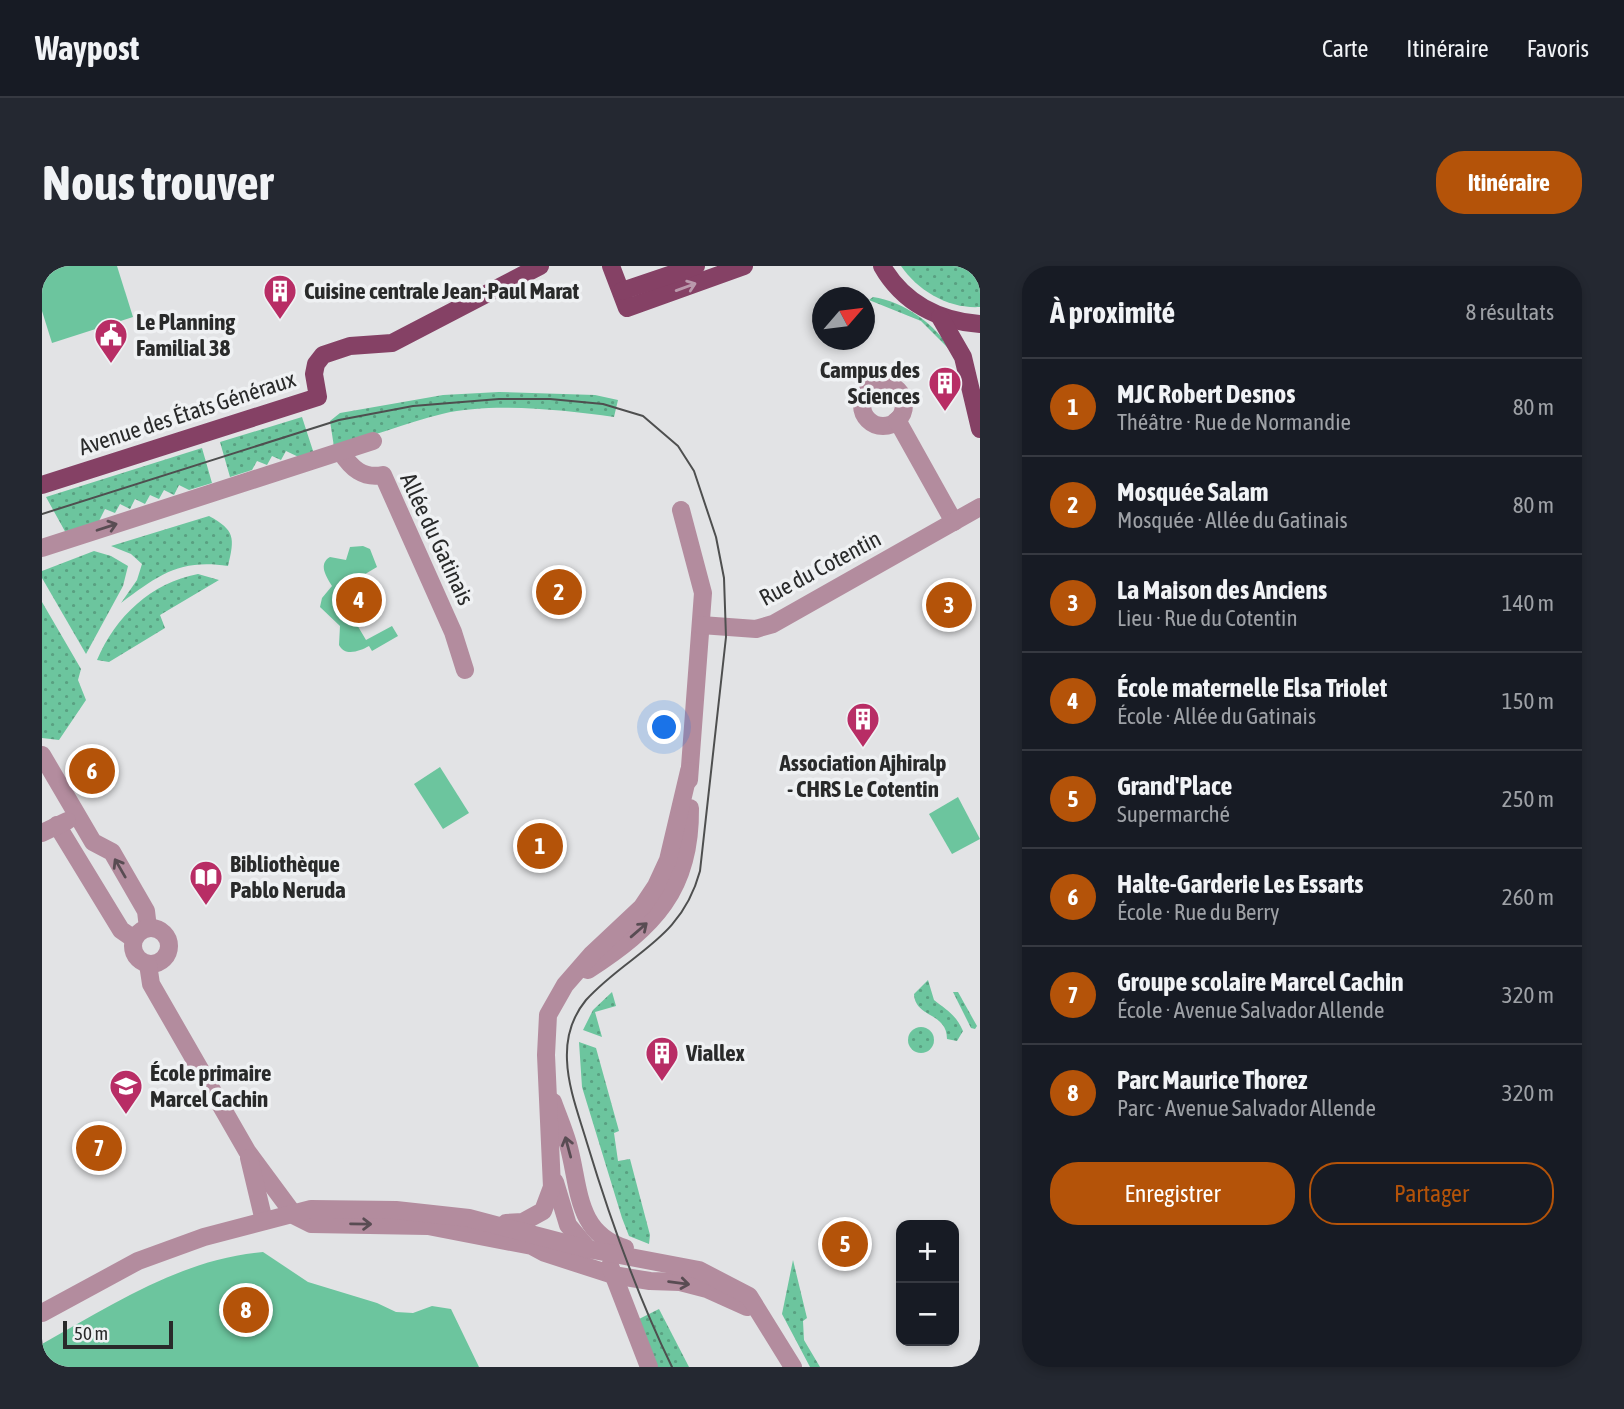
<!DOCTYPE html>
<html lang="fr">
<head>
<meta charset="utf-8">
<style>
  body { margin:0; font-family:"Asap Condensed",sans-serif; background:#242831; color:#f1f3f6 }
  .controls { position:absolute; right:21px; bottom:21px; display:grid; overflow:hidden; border-radius:14px; box-shadow:0 4px 10px #0003 }
  .controls button { width:63px; height:63px; display:grid; place-items:center; padding:0; border:0; border-bottom:2px solid #363941; background:#171b24; color:#f1f3f6; font:35px sans-serif }
  .compass { position:absolute; left:770px; top:21px; width:63px; height:63px; border-radius:50%; background:#171b24; box-shadow:0 4px 10px #0003; rotate:62deg }
  .scale { position:absolute; left:21px; bottom:18px; width:110px; box-sizing:border-box; padding-left:7px; border:4px solid #292a2a; border-top:0; font-size:19px; line-height:24px; white-space:nowrap; color:#292a2a; -webkit-text-stroke:5px #eff1f3; paint-order:stroke }
  .you { position:absolute; left:623px; top:462px; width:24px; height:24px; margin:-18px; border:5px solid #fff; border-radius:50%; background:#1a73e8; box-shadow:0 0 0 10px #1a73e833 }
  .badge { display:grid; place-items:center; width:46px; height:46px; border-radius:50%; background:#b45309; color:#fff; font-size:23px; font-weight:700 }
  .pin { position:absolute; translate:-50% -50%; border:4px solid #fff; box-shadow:0 2px 7px #0006 }
  .list { margin:0; padding:0; list-style:none }
  h2 { display:flex; justify-content:space-between; align-items:center; height:91px; margin:0; padding:0 28px; font-size:30px }
  h2 small { font-size:23px; font-weight:400; color:#9ea1a6 }
  .list li { display:grid; grid-template-columns:46px 1fr auto; gap:21px; align-items:center; box-sizing:border-box; height:98px; padding:0 28px; border-top:2px solid #363941 }
  .list b { display:block; font-size:26px; white-space:nowrap }
  .list p { margin:0; font-size:23px; white-space:nowrap; color:#9ea1a6 }
  .list em { font-size:23px; font-style:normal; color:#9ea1a6 }
  .actions { display:flex; gap:14px; padding:21px 28px }
  .actions a { flex:1; padding:16px 0; border:2px solid #b45309; border-radius:28px; text-align:center; font-size:24px; color:#b45309 }
  .actions .main { background:#b45309; color:#fff }
  .map { position:relative; flex:none; width:938px; height:1101px; overflow:hidden; border-radius:28px }
  header { display:flex; align-items:center; gap:42px; box-sizing:border-box; height:98px; padding:0 35px; background:#171b24; border-bottom:2px solid #363941 }
  header strong { font-size:33px }
  nav { display:flex; gap:38px; margin-inline-start:auto; font-size:24px }
  .intro { display:flex; align-items:center; justify-content:space-between; box-sizing:border-box; height:168px; padding:0 42px }
  h1 { margin:0; font-size:49px }
  .button { padding:18px 32px; border-radius:28px; background:#b45309; color:#fff; font-size:24px; font-weight:700 }
  main { display:flex; gap:42px; padding:0 42px }
  aside { flex:1; background:#171b24; border-radius:28px; box-shadow:0 4px 10px #0003 }
  .map>svg:first-child { display:block }
</style>
</head>
<body>
<header>
<strong>Waypost</strong>
<nav><a>Carte</a><a>Itinéraire</a><a>Favoris</a></nav>
</header>
<div class="intro"><h1>Nous trouver</h1><a class="button">Itinéraire</a></div>
<main>
<div class="map">
<svg width="938" height="1101" viewBox="0 0 938 1101">
  <defs>
    <pattern id="grass-dots" width="8" height="8" patternUnits="userSpaceOnUse" patternTransform="scale(1.75)"><rect width="8" height="8" fill="#6cc59e"/><path d="M2 2h.1M6 6h.1" fill="none" stroke="#59a081" stroke-width="1.8" stroke-linecap="round"/></pattern>
  </defs>
  <rect width="100%" height="100%" fill="#e2e3e5"/>
  <g fill="url(#grass-dots)">
    <path d="M859,0H938V41C907,43 876,25 859,0Z"/>
    <path d="M831,31C861,35 895,59 909,85L879,55L827,34Z"/>
    <path d="M457,126L553,129L576,134L572,151C521,144 451,136 400,148C364,157 328,171 292,181L288,155L298,147L401,129Z"/>
    <polygon points="260,151 273,191 263,194 244,185 239,194 230,190 225,199 215,195 210,204 188,211 178,176"/>
    <polygon points="160,182 170,217 147,224 137,219 132,229 122,224 117,233 108,229 103,238 93,233 88,243 78,238 73,247 63,243 54,261 25,269 4,231"/>
    <path d="M167,250C193,264 193,272 186,300C137,293 117,309 79,337L95,314L100,298L89,288L69,280Z"/>
    <polygon points="52,285 69,290 86,300 81,320 44,388 0,312 0,305"/>
    <path d="M156,308L177,314L118,349L123,362L67,396L55,394C74,350 109,317 156,308Z"/>
    <polygon points="0,336 39,403 36,414 44,434 17,474 0,472"/>
    <path d="M886,714L892,734C905,744 914,749 921,765L915,775L905,773C905,746 873,752 872,728Z"/>
    <polygon points="570,726 574,740 553,746 560,771 541,764 551,744"/>
    <polygon points="911,726 916,726 935,760 933,763 929,762"/>
    <circle cx="879" cy="774" r="13"/>
    <polygon points="537,776 554,782 577,865 572,867 576,895 588,893 608,969 607,978 587,970 580,952 540,821"/>
    <polygon points="751,994 765,1052 761,1055 762,1074 778,1101 768,1101 740,1048"/>
    <polygon points="617,1043 647,1101 613,1101 595,1054"/>
  </g>
  <g fill="#6cc59e">
    <polygon points="0,0 75,0 91,51 10,77 0,45"/>
    <path d="M321,280L328,283L335,301L308,317L320,340L308,347L324,374L350,360L356,370L330,385L327,380C318,385 303,391 297,379L298,360L278,341L280,332L290,320C284,310 276,298 288,291L304,294L308,281Z"/>
    <polygon points="398,501 427,547 401,563 372,518"/>
    <polygon points="916,531 938,573 910,588 887,548"/>
    <path d="M221,986L266,1016L335,1037L354,1046L371,1047L390,1040L409,1043L437,1101H0V1078C70,1039 139,993 221,986Z"/>
  </g>
  <g fill="none" stroke-linecap="round" stroke-linejoin="round">
    <g stroke="#b38c9e" stroke-width="18">
      <circle cx="841" cy="139" r="21"/>
      <polyline points="855,154 912,256"/>
      <path d="M299,186C309,202 321,213 341,209L411,366L423,404"/>
      <polyline points="639,244 661,327 647,514"/>
      <polyline points="0,282 331,175"/>
      <polyline points="659,359 714,363 731,358 938,241"/>
      <polyline points="0,489 51,576 70,586 104,645 106,662"/>
      <polyline points="15,559 79,664 92,673"/>
      <polyline points="0,567 25,555"/>
      <circle cx="109" cy="680" r="18"/>
      <polyline points="106,698 109,718 205,885 253,950 269,958 386,960 490,980 503,987 571,1009 608,1015 638,1016 665,1023 705,1041"/>
      <path d="M546,704C612,661 649,624 648,542"/>
      <path d="M511,836C516,850 522,864 526,878C538,920 533,967 583,982"/>
      <polyline points="207,892 222,955"/>
      <polyline points="513,916 526,959 547,984"/>
      <polyline points="464,957 481,956 501,945 510,921 504,789 506,749 523,719 550,688 600,641 614,620 626,594 647,505"/>
      <polyline points="568,1000 607,1101"/>
      <polyline points="0,1047 96,995 162,971 269,943 354,944 427,952 546,983 657,1004 707,1030 751,1101"/>
    </g>
    <g stroke="#854165" stroke-width="18">
      <polyline points="569,0 585,42 702,0"/>
      <path d="M840,0C861,37 897,55 938,58"/>
      <polyline points="580,25 654,0"/>
      <polyline points="898,51 921,91 938,163"/>
      <polyline points="0,219 276,131 272,108 274,98 281,89 308,80 350,77 498,0"/>
    </g>
    <path stroke="#4e4f4f" stroke-width="2" d="M0,248L297,154L371,140L457,133H508L561,138L601,150L636,180L652,205L674,271L682,312L684,371L658,605C639,675 588,686 544,734C530,751 524,772 525,794C526,822 537,850 545,877C568,953 595,1029 630,1101"/>
  </g>
  <defs><path id="oneway-shaft" d="M-6 0H5M1.5-3L5.5 0L1.5 3" fill="none" stroke-width="1.6" stroke-linecap="round" stroke-linejoin="round" transform="scale(1.75)"/></defs>
  <use stroke="#ba99ac" href="#oneway-shaft" transform="translate(644 21) rotate(-20)"/>
  <g stroke="#594c53">
    <use href="#oneway-shaft" transform="translate(65 261) rotate(-18)"/>
    <use href="#oneway-shaft" transform="translate(78 602) rotate(-120)"/>
    <use href="#oneway-shaft" transform="translate(597 664) rotate(-41)"/>
    <use href="#oneway-shaft" transform="translate(526 881) rotate(-105)"/>
    <use href="#oneway-shaft" transform="translate(319 958) rotate(1)"/>
    <use href="#oneway-shaft" transform="translate(637 1017) rotate(7)"/>
  </g>
  <defs>
    <symbol id="building-pin" viewBox="-11 -11 22 30"><path d="M0 17L-7.5 6A9.5 9.5 0 1 1 7.5 6Z" fill="#b82d65" stroke="#eff1f3"/><path d="M-4-6H4V6H1V3H-1V6H-4ZM-2.5-4.3h1.7v1.8h-1.7ZM.8-4.3h1.7v1.8H.8ZM-2.5-1h1.7V.8h-1.7ZM.8-1h1.7V.8H.8Z" fill="#fff"/></symbol>
    <symbol id="civic-pin" viewBox="-11 -11 22 30"><path d="M0 17L-7.5 6A9.5 9.5 0 1 1 7.5 6Z" fill="#b82d65" stroke="#eff1f3"/><path d="M-.6-6.5H3V-4.5H.6V-3L4-1V1h2V6H-6V1h2V-1L-.6-3ZM-1.2 2.5V6h2.4V2.5Z" fill="#fff"/></symbol>
    <symbol id="library-pin" viewBox="-11 -11 22 30"><path d="M0 17L-7.5 6A9.5 9.5 0 1 1 7.5 6Z" fill="#b82d65" stroke="#eff1f3"/><path d="M-6-4Q-3-5.5-.7-3.5V5Q-3 3-6 4ZM6-4Q3-5.5 .7-3.5V5Q3 3 6 4Z" fill="#fff"/></symbol>
    <symbol id="school-pin" viewBox="-11 -11 22 30"><path d="M0 17L-7.5 6A9.5 9.5 0 1 1 7.5 6Z" fill="#b82d65" stroke="#eff1f3"/><path d="M0-5L7-2L0 1L-7-2ZM-4 1L0 2.5L4 1V4Q0 6-4 4Z" fill="#fff"/></symbol>
  </defs>
  <g fill-rule="evenodd">
    <use href="#building-pin" x="219" y="6" width="38" height="52"/>
    <use href="#civic-pin" x="50" y="50" width="38" height="52"/>
    <use href="#building-pin" x="884" y="98" width="38" height="52"/>
    <use href="#building-pin" x="802" y="434" width="38" height="52"/>
    <use href="#library-pin" x="145" y="592" width="38" height="52"/>
    <use href="#building-pin" x="601" y="768" width="38" height="52"/>
    <use href="#school-pin" x="65" y="801" width="38" height="52"/>
  </g>
  <g text-anchor="middle" stroke-width="7" stroke-linejoin="round" paint-order="stroke">
    <g font-size="23" font-weight="bold" fill="#292a2a" stroke="#eff1f3" text-anchor="start">
      <text x="262" y="33">Cuisine centrale Jean-Paul Marat</text>
      <text x="94" y="64">Le Planning<tspan x="94" dy="26">Familial 38</tspan></text>
      <text x="878" y="112" text-anchor="end">Campus des<tspan x="878" dy="26">Sciences</tspan></text>
      <text x="821" y="505" text-anchor="middle">Association Ajhiralp<tspan x="821" dy="26">- CHRS Le Cotentin</tspan></text>
      <text x="188" y="606">Bibliothèque<tspan x="188" dy="26">Pablo Neruda</tspan></text>
      <text x="644" y="795">Viallex</text>
      <text x="108" y="815">École primaire<tspan x="108" dy="26">Marcel Cachin</tspan></text>
    </g>
    <g font-size="23" fill="#292a2a" stroke="#eff1f3">
      <text transform="translate(145 147) rotate(-18)" y="8">Avenue des États Généraux</text>
      <text transform="translate(395 273) rotate(65)" y="8">Allée du Gatinais</text>
      <text transform="translate(778 302) rotate(-28)" y="8">Rue du Cotentin</text>
    </g>
  </g>
</svg>
<div class="controls">
<button>+</button>
<button>−</button>
</div>
<svg class="compass" viewBox="-18 -18 36 36"><path d="M0-13l5 13h-10z" fill="#e53935"/><path d="M0 13l5-13h-10z" fill="#9ea1a6"/></svg>
<div class="scale">50 m</div>
<div class="you"></div>
<div class="pin badge" style="left:498px;top:580px">1</div>
<div class="pin badge" style="left:517px;top:326px">2</div>
<div class="pin badge" style="left:907px;top:339px">3</div>
<div class="pin badge" style="left:317px;top:334px">4</div>
<div class="pin badge" style="left:803px;top:978px">5</div>
<div class="pin badge" style="left:50px;top:505px">6</div>
<div class="pin badge" style="left:57px;top:882px">7</div>
<div class="pin badge" style="left:204px;top:1044px">8</div>
</div>
<aside>
<h2>À proximité<small>8 résultats</small></h2>
<ul class="list">
<li><span class="badge">1</span><div><b>MJC Robert Desnos</b><p>Théâtre · Rue de Normandie</p></div><em>80 m</em></li>
<li><span class="badge">2</span><div><b>Mosquée Salam</b><p>Mosquée · Allée du Gatinais</p></div><em>80 m</em></li>
<li><span class="badge">3</span><div><b>La Maison des Anciens</b><p>Lieu · Rue du Cotentin</p></div><em>140 m</em></li>
<li><span class="badge">4</span><div><b>École maternelle Elsa Triolet</b><p>École · Allée du Gatinais</p></div><em>150 m</em></li>
<li><span class="badge">5</span><div><b>Grand'Place</b><p>Supermarché</p></div><em>250 m</em></li>
<li><span class="badge">6</span><div><b>Halte-Garderie Les Essarts</b><p>École · Rue du Berry</p></div><em>260 m</em></li>
<li><span class="badge">7</span><div><b>Groupe scolaire Marcel Cachin</b><p>École · Avenue Salvador Allende</p></div><em>320 m</em></li>
<li><span class="badge">8</span><div><b>Parc Maurice Thorez</b><p>Parc · Avenue Salvador Allende</p></div><em>320 m</em></li>
</ul>
<div class="actions"><a class="main">Enregistrer</a><a>Partager</a></div>
</aside>
</main>
</body>
</html>
